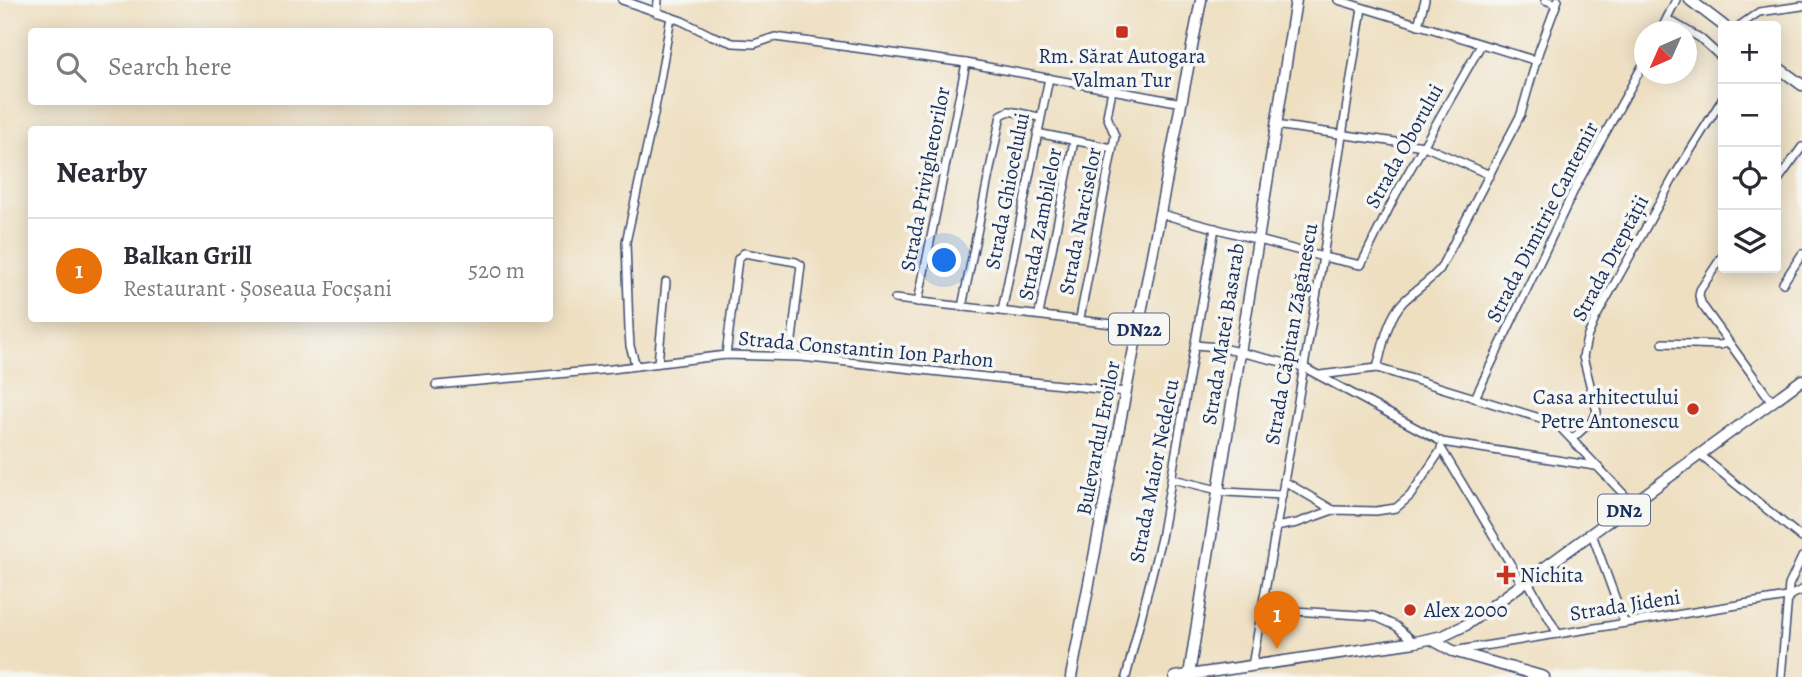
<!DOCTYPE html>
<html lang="en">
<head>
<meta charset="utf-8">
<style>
  body { margin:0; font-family:Alegreya,serif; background:#f7f7f7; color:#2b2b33 }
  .controls { position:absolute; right:21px; top:21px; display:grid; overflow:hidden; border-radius:7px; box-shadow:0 4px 18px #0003 }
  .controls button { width:63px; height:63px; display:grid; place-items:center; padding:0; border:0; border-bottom:2px solid #e1e1e2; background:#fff; color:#2b2b33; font:35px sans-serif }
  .compass { position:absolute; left:1634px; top:21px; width:63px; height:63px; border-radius:50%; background:#fff; box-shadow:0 4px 18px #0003; rotate:225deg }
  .you { position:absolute; left:945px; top:261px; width:24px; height:24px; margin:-18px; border:5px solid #fff; border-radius:50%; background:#1a73e8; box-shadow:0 0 0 10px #1a73e833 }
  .badge { display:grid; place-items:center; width:46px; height:46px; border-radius:50%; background:#ea580c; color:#fff; font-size:23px; font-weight:700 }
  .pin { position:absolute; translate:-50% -58px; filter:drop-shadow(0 2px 4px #0008) }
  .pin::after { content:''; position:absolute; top:37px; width:24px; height:21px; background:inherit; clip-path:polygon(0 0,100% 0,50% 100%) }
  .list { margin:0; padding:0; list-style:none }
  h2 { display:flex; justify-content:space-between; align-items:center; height:91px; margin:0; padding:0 28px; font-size:30px }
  h2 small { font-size:23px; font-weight:400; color:#7c7c81 }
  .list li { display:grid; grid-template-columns:46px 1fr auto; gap:21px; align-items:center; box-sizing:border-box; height:105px; padding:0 28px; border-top:2px solid #e1e1e2 }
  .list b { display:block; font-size:26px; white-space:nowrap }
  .list p { margin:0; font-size:23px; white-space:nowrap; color:#7c7c81 }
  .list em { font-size:23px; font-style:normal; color:#7c7c81 }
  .icon { flex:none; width:38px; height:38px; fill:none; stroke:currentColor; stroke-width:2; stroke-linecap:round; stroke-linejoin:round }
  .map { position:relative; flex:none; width:1802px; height:677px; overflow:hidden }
  .search { position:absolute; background:#fff; box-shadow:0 4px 18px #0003; left:28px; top:28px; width:525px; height:77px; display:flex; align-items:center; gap:18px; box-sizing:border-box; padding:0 24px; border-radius:7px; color:#7c7c81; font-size:26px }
  .panel { position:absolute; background:#fff; box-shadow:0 4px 18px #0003; left:28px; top:126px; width:525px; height:196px; border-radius:7px }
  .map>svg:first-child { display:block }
</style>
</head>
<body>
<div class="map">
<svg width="1802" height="677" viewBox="0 0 1802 677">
  <rect width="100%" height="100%" fill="#f6f6f2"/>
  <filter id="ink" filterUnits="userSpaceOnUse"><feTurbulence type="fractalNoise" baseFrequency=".0143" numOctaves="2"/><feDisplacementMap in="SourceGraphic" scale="14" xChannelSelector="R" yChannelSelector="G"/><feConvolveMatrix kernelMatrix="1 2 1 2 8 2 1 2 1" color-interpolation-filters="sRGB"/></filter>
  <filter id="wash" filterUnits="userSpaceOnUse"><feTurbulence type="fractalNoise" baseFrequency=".00686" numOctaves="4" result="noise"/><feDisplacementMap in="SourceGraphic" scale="28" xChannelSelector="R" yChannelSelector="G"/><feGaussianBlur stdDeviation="1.57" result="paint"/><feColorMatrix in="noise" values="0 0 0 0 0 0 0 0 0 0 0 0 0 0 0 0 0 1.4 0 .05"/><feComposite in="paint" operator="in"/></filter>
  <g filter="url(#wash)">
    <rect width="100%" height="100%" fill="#eedfc1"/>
  </g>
  <g filter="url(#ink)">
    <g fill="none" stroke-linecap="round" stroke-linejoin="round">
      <defs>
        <g id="street">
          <polyline points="622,0 682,21 710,35 733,43 754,44 775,37 966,63 1182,103"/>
          <polyline points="1338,0 1537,61"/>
          <polyline points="1545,0 1556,4"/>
          <polyline points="657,13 658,0"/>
          <polyline points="1667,19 1700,38 1723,59"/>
          <polyline points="1418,25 1425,0"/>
          <polyline points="1739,26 1759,12 1802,6"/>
          <polyline points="1660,32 1676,0"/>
          <polyline points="1275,125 1424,146 1490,175"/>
          <polyline points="1037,133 1112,148"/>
          <polyline points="1776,183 1802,147"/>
          <polyline points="1161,214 1323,257 1361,265 1396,194 1481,45"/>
          <polyline points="1723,255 1700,290 1699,296 1702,305 1772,402"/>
          <polyline points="1783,283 1802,254"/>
          <polyline points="895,299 1139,327"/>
          <polyline points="918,302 966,63"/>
          <polyline points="962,307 1001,115 1009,111 1039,117"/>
          <polyline points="1002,311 1049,78"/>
          <polyline points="1039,314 1074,141"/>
          <polyline points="1080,318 1115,136 1107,116 1112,90"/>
          <polyline points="1663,343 1720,345 1728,343"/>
          <polyline points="1195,345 1218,347 1303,367 1442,442 1595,466"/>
          <polyline points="726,355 738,259 744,253 796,262 801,265 790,356"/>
          <polyline points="658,363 666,282"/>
          <polyline points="636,366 630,346 629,330 626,242 654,114 671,17"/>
          <path d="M1377,368C1383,346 1387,319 1403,302C1415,290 1429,282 1440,269L1521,114L1539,51L1558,0"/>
          <polyline points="1320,375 1377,368 1556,423 1633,504"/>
          <polyline points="436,385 612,369 726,355 801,357 1126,392"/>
          <polyline points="1475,398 1576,186 1644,63"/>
          <polyline points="1572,439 1593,420 1597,412 1583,357 1587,338 1595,319 1675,175 1723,98"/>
          <polyline points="1441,448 1523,585"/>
          <polyline points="1700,455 1802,538"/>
          <polyline points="1173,479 1226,492 1282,495"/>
          <polyline points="1284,481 1333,510"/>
          <polyline points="1275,527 1297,523 1333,510 1376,511 1396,508 1410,496 1441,450"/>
          <polyline points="1592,534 1624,622"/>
          <polyline points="1528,582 1558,634"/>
          <polyline points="1261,609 1374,616 1396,626 1414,642"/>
          <polyline points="1459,650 1787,597 1802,590"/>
          <polyline points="1252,666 1323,257 1362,8"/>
          <polyline points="1126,677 1161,538 1215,228"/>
          <polyline points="1781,677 1789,585 1802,557"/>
        </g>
        <g id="secondary">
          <polyline points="1690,0 1724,26"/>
          <polyline points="1776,66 1802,85"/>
          <polyline points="1431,639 1453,651 1544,677"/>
          <polyline points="1189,675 1296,0"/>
        </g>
        <g id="primary">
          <polyline points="1071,677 1201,0"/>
          <polyline points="1175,677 1415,642 1443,636 1466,625 1802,380"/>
        </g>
      </defs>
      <use href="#street" stroke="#3b496d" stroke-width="10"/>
      <use href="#secondary" stroke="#3b496d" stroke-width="13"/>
      <use href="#primary" stroke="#3b496d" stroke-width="13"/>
      <use href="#street" stroke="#fff" stroke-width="7"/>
      <use href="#secondary" stroke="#fff" stroke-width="10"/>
      <use href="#primary" stroke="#fff" stroke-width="10"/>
    </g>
  </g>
  <g fill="#c8321e" stroke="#f6f6f2" stroke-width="2.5">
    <rect x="1115" y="25" width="14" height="14" rx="3.5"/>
    <circle cx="1693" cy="409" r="7"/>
    <path d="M1502.5 564.5h7v7h7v7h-7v7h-7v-7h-7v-7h7z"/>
    <circle cx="1410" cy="610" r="7"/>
  </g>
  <g text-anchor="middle" stroke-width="7" stroke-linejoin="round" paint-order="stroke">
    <g fill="#f6f6f2" stroke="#5d6b8a" stroke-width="2">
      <rect x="1109" y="313.5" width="60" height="31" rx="5"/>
      <rect x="1598" y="494.5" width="52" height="31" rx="5"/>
    </g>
    <g font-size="19" font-weight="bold" fill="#1b2f5e">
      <text x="1139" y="336">DN22</text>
      <text x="1624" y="517">DN2</text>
    </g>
    <g font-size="21" fill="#1b2f5e" stroke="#f6f6f2" text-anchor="start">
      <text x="1122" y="63" text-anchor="middle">Rm. Sărat Autogara<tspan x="1122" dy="24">Valman Tur</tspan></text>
      <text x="1679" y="404" text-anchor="end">Casa arhitectului<tspan x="1679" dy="24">Petre Antonescu</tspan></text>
      <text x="1520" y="582">Nichita</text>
      <text x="1424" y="617">Alex 2000</text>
    </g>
    <g font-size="21" fill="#1b2f5e" stroke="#f6f6f2">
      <text transform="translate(1404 146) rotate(-61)" y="7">Strada Oborului</text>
      <text transform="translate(925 179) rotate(-79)" y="7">Strada Privighetorilor</text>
      <text transform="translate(1007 191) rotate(-79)" y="7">Strada Ghiocelului</text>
      <text transform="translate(1080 221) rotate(-79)" y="7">Strada Narciselor</text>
      <text transform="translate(1542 222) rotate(-63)" y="7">Strada Dimitrie Cantemir</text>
      <text transform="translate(1040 224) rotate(-79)" y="7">Strada Zambilelor</text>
      <text transform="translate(1610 258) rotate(-62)" y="7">Strada Dreptății</text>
      <text transform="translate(1223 334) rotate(-81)" y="7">Strada Matei Basarab</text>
      <text transform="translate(1291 334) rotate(-80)" y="7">Strada Căpitan Zăgănescu</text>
      <text transform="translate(866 349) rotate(5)" y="7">Strada Constantin Ion Parhon</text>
      <text transform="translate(1098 438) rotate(-79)" y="7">Bulevardul Eroilor</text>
      <text transform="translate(1154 471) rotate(-79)" y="7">Strada Maior Nedelcu</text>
      <text transform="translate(1625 605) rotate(-9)" y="7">Strada Jideni</text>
    </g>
  </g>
</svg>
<div class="controls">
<button>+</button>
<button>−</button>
<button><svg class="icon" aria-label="locate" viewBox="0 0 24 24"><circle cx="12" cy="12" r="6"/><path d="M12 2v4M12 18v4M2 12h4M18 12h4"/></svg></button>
<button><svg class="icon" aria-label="layers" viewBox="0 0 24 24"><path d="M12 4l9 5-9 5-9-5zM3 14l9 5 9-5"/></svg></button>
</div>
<svg class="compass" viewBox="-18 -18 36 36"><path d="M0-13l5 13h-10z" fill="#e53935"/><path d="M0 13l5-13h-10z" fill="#7c7c81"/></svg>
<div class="you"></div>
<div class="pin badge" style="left:1277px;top:649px;background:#e8710a">1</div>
<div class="search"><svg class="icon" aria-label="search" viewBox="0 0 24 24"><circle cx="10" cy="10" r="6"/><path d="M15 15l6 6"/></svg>Search here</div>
<section class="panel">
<h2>Nearby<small></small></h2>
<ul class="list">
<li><span class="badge" style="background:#e8710a">1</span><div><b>Balkan Grill</b><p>Restaurant · Șoseaua Focșani</p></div><em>520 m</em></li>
</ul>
</section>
</div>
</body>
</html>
